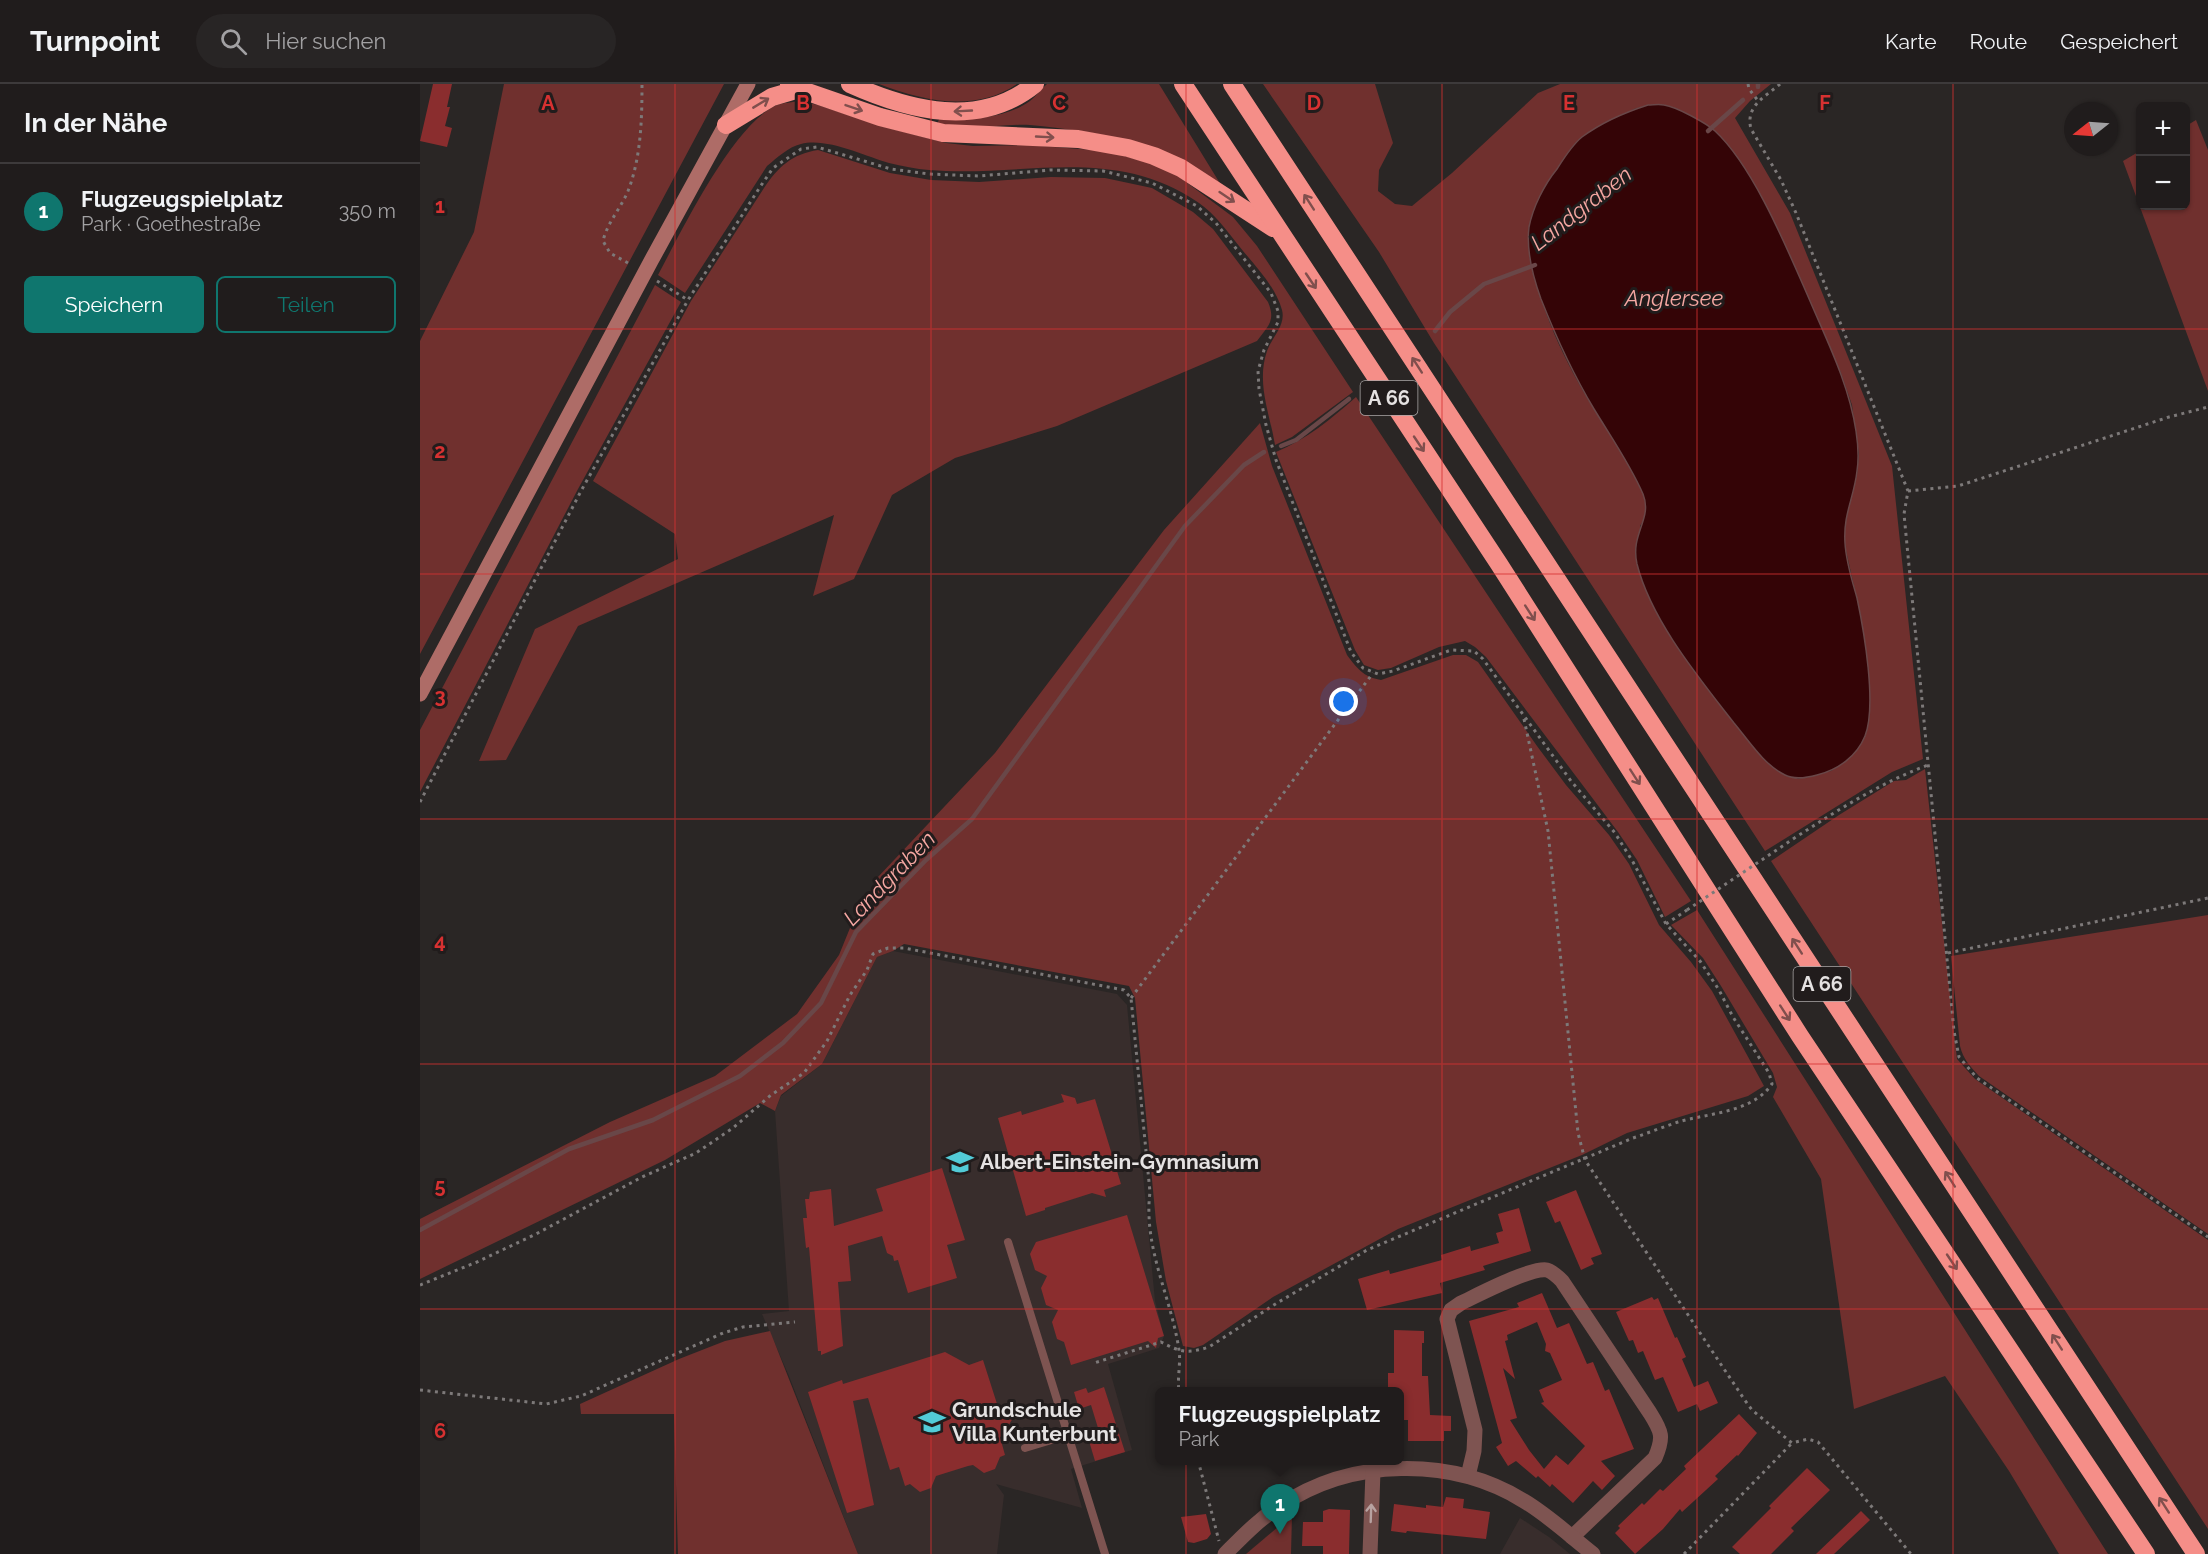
<!DOCTYPE html>
<html lang="de">
<head>
<meta charset="utf-8">
<style>
  body { margin:0; font-family:Raleway,sans-serif; background:#282525; color:#f1f3f6 }
  .controls { position:absolute; right:18px; top:18px; display:grid; overflow:hidden; border-radius:9px; box-shadow:0 2px 4px #0004 }
  .controls button { width:54px; height:54px; display:grid; place-items:center; padding:0; border:0; border-bottom:2px solid #3d3a3b; background:#201c1c; color:#f1f3f6; font:30px sans-serif }
  .compass { position:absolute; left:1644px; top:18px; width:54px; height:54px; border-radius:50%; background:#201c1c; box-shadow:0 2px 4px #0004; rotate:253deg }
  .you { position:absolute; left:924px; top:618px; width:21px; height:21px; margin:-15px; border:4px solid #fff; border-radius:50%; background:#1a73e8; box-shadow:0 0 0 9px #1a73e833 }
  .badge { display:grid; place-items:center; width:39px; height:39px; border-radius:50%; background:#0f766e; color:#fff; font-size:20px; font-weight:700 }
  .pin { position:absolute; translate:-50% -50px; filter:drop-shadow(0 2px 3px #0008) }
  .pin::after { content:''; position:absolute; top:32px; width:21px; height:18px; background:inherit; clip-path:polygon(0 0,100% 0,50% 100%) }
  .popup { position:absolute; left:735px; top:1303px; width:249px; height:78px; box-sizing:border-box; display:grid; place-content:center; border-radius:9px; background:#201c1c; filter:drop-shadow(0 2px 4px #0005); font-size:20px; white-space:nowrap; color:#a2a1a3 }
  .popup b { font-size:22px; color:#f1f3f6 }
  .popup::after { content:''; position:absolute; left:50%; top:100%; margin-left:-12px; border:12px solid transparent; border-top-color:#201c1c }
  .list { margin:0; padding:0; list-style:none }
  h2 { display:flex; justify-content:space-between; align-items:center; height:78px; margin:0; padding:0 24px; font-size:26px }
  h2 small { font-size:20px; font-weight:400; color:#a2a1a3 }
  .list li { display:grid; grid-template-columns:39px 1fr auto; gap:18px; align-items:center; box-sizing:border-box; height:96px; padding:0 24px; border-top:2px solid #3d3a3b }
  .list b { display:block; font-size:22px; white-space:nowrap }
  .list p { margin:0; font-size:20px; white-space:nowrap; color:#a2a1a3 }
  .list em { font-size:20px; font-style:normal; color:#a2a1a3 }
  .actions { display:flex; gap:12px; padding:18px 24px }
  .actions a { flex:1; padding:14px 0; border:2px solid #0f766e; border-radius:9px; text-align:center; font-size:21px; color:#0f766e }
  .actions .main { background:#0f766e; color:#fff }
  .icon { flex:none; width:33px; height:33px; fill:none; stroke:currentColor; stroke-width:2; stroke-linecap:round; stroke-linejoin:round }
  .map { position:relative; flex:none; width:1788px; height:1470px; overflow:hidden }
  header { display:flex; align-items:center; gap:36px; box-sizing:border-box; height:84px; padding:0 30px; background:#201c1c; border-bottom:2px solid #3d3a3b }
  header strong { font-size:28px }
  nav { display:flex; gap:33px; margin-inline-start:auto; font-size:21px }
  .search { width:420px; height:54px; background:#282525; display:flex; align-items:center; gap:15px; box-sizing:border-box; padding:0 21px; border-radius:33px; color:#a2a1a3; font-size:22px }
  main { display:flex }
  aside { flex:1; background:#201c1c }
  .map>svg:first-child { display:block }
</style>
</head>
<body>
<header>
<strong>Turnpoint</strong>
<div class="search"><svg class="icon" aria-label="search" viewBox="0 0 24 24"><circle cx="10" cy="10" r="6"/><path d="M15 15l6 6"/></svg>Hier suchen</div>
<nav><a>Karte</a><a>Route</a><a>Gespeichert</a></nav>
</header>
<main>
<aside>
<h2>In der Nähe<small></small></h2>
<ul class="list">
<li><span class="badge">1</span><div><b>Flugzeugspielplatz</b><p>Park · Goethestraße</p></div><em>350 m</em></li>
</ul>
<div class="actions"><a class="main">Speichern</a><a>Teilen</a></div>
</aside>
<div class="map">
<svg width="1788" height="1470" viewBox="0 0 1788 1470">
  <rect width="100%" height="100%" fill="#2a2625"/>
  <g fill="#382d2c">
    <polygon points="473,867 697,910 707,921 735,1217 744,1252 739,1264 688,1280 712,1366 651,1385 662,1424 576,1400 584,1411 577,1470 438,1470 369,1292 342,1230 369,1227 355,1027 361,1012 402,980 457,873"/>
    <polygon points="1100,1434 1129,1453 1150,1470 1080,1470"/>
  </g>
  <g fill="#70302e" fill-rule="evenodd">
    <polygon points="84,0 304,0 0,570 0,257 54,148"/>
    <path d="M459,0H597C555,29 503,17 459,0Z"/>
    <path d="M627,0H739L801,101C745,58 679,48 610,41C592,40 573,43 554,43C542,43 530,41 517,41L519,35C549,36 585,35 610,17C616,12 621,5 627,0Z"/>
    <path d="M843,0H955L973,59L959,86L958,107L975,120L992,122L1032,89L1118,9L1140,0H1351L1330,17L1315,34L1370,129L1472,382L1503,675L1472,688L1345,767L1014,259L959,168ZM1228,21L1292,44L1325,85L1376,186L1421,289L1432,321L1439,370L1437,391L1427,423L1424,442L1425,462L1441,533L1448,603L1449,638L1422,680L1411,687L1378,695L1339,669L1293,611L1241,535L1220,442C1227,432 1228,423 1224,412C1212,381 1191,353 1174,325C1144,277 1118,221 1109,165L1161,54L1214,25Z"/>
    <path d="M380,17L398,21L461,42L526,59L553,62L607,61L687,67L736,81L758,92L813,133L837,162L933,308L872,353L855,361C850,330 836,299 847,267C852,253 866,241 862,226C855,201 834,181 819,162C807,147 795,130 779,119C693,60 604,94 509,86C496,85 482,82 469,79C445,72 406,53 381,60C368,63 357,74 347,82L265,209L238,191C261,148 313,40 357,21C363,19 373,18 380,17Z"/>
    <polygon points="1776,36 1788,66 1788,307 1703,77 1720,67 1720,122 1766,122 1766,42"/>
    <path d="M398,66L470,89L511,96L559,98L631,93L685,94L732,104L773,128L793,145L848,218C856,237 848,242 837,257L637,342L535,374L472,411L434,495L393,512L414,431L158,542L86,676L59,677L115,545L258,475L255,450L173,397L271,217L344,104C358,83 372,70 398,66Z"/>
    <polygon points="235,201 261,218 158,405 0,708 0,646"/>
    <path d="M936,313L1271,817L1245,833L1217,776L1198,748L1066,573L1055,563L1045,557L1019,563L971,584L958,586L944,581L935,566L856,368C887,355 911,335 936,313Z"/>
    <path d="M840,339L852,382L927,571C937,584 943,593 961,596L1033,571H1046L1058,578L1117,662L1146,701L1189,751L1209,780L1239,841L1271,878L1292,907L1344,1002L1328,1012L1207,1049L1162,1071L978,1145L853,1213L783,1261L774,1264L763,1262L746,1197L736,1138L715,914L709,902L484,860L473,867L457,873L402,980L361,1011L355,1027L340,1019L245,1076L0,1195V1135L190,1038L295,992L377,930L419,871L430,844L458,793L575,669L744,446Z"/>
    <polygon points="1505,685 1537,975 1555,995 1788,1156 1788,1445 1351,777 1419,731 1474,697 1486,696"/>
    <polygon points="1277,826 1688,1470 1639,1470 1589,1387 1525,1292 1434,1325 1401,1095 1353,1013 1357,1003 1353,989 1301,902 1283,874 1251,841"/>
    <path d="M1788,831V1150L1559,992C1550,982 1543,975 1540,962L1531,872Z"/>
    <polygon points="350,1247 438,1470 258,1470 254,1330 161,1330 160,1320 259,1275 305,1257"/>
    <polygon points="872,1431 871,1470 826,1470"/>
  </g>
  <path fill="#340406" stroke="#694748" stroke-width="1.5" d="M1228,21C1233,21 1239,20 1244,21C1257,23 1286,39 1295,47C1334,83 1368,167 1390,217C1408,259 1429,301 1436,347C1438,360 1439,374 1437,387C1434,414 1423,430 1425,459C1426,478 1432,496 1437,514C1444,547 1457,621 1445,652C1437,672 1418,686 1397,691C1386,694 1375,696 1365,691C1344,681 1329,657 1314,639C1279,594 1231,536 1217,480C1210,449 1233,435 1223,410C1210,380 1191,353 1174,325C1153,290 1136,253 1121,215C1113,193 1106,167 1109,143C1113,123 1124,101 1137,85C1144,74 1152,61 1162,53C1181,39 1206,28 1228,21Z"/>
  <g fill="none" stroke-linecap="round" stroke-linejoin="round">
    <g stroke="#694748" stroke-width="4.5">
      <polyline points="1338,3 1338,0"/>
      <polyline points="1288,47 1323,16"/>
      <polyline points="1015,247 1030,228 1064,200 1115,181"/>
      <polyline points="861,362 876,356 929,315"/>
      <polyline points="0,1146 149,1065 233,1036 320,992 363,959 401,919 436,848 506,776 552,735 765,442 824,381 844,368"/>
    </g>
  </g>
  <g fill="#8a2d2e" fill-rule="evenodd">
    <polygon points="13,0 32,0 27,23 30,23 25,42 32,44 27,63 0,57"/>
    <polygon points="641,1010 655,1014 657,1020 675,1015 701,1100 684,1106 686,1113 672,1109 625,1124 625,1126 606,1132 578,1034 601,1027 602,1031 644,1018"/>
    <polygon points="522,1084 545,1156 527,1161 537,1194 488,1209 478,1176 474,1177 473,1172 467,1169 462,1152 428,1162 431,1197 418,1198 423,1262 401,1271 401,1267 398,1267 389,1163 386,1164 383,1134 387,1134 385,1115 389,1115 390,1108 411,1105 414,1142 463,1127 456,1105"/>
    <polygon points="1156,1106 1182,1170 1171,1174 1174,1180 1161,1186 1140,1137 1135,1139 1126,1118"/>
    <polygon points="1099,1124 1111,1167 1063,1182 1065,1186 1020,1199 1022,1209 947,1226 938,1195 969,1186 970,1190 1022,1176 1021,1171 1050,1162 1051,1167 1079,1159 1076,1149 1083,1147 1078,1130"/>
    <polygon points="707,1131 744,1252 738,1254 736,1264 728,1257 651,1281 644,1258 637,1255 632,1238 638,1226 626,1221 621,1204 627,1192 615,1186 610,1170 616,1158"/>
    <path d="M1122,1209L1137,1244L1149,1239L1167,1280L1173,1278L1185,1307L1189,1305L1214,1365L1181,1377L1195,1392L1182,1406L1173,1397L1153,1419L1132,1400L1130,1403L1118,1392L1116,1394L1096,1377L1088,1382L1076,1363L1082,1359L1049,1237L1099,1223L1097,1219ZM1117,1238L1126,1260L1125,1267L1130,1269L1142,1296L1119,1306L1124,1318L1121,1319L1165,1362L1148,1381L1136,1371L1124,1385L1109,1366L1090,1336L1097,1334L1083,1284L1095,1295L1085,1257L1088,1256L1087,1251Z"/>
    <polygon points="1232,1213 1234,1216 1238,1214 1255,1254 1257,1253 1266,1273 1262,1275 1274,1303 1288,1297 1298,1319 1280,1327 1277,1320 1258,1328 1243,1293 1235,1296 1223,1267 1218,1269 1213,1256 1209,1257 1196,1228"/>
    <polygon points="974,1246 1004,1247 1004,1259 1002,1259 1002,1292 1008,1292 1010,1331 1031,1332 1031,1347 1024,1347 1024,1357 988,1357 988,1336 980,1336 980,1308 968,1308 968,1289 974,1289"/>
    <polygon points="525,1268 549,1281 563,1276 578,1323 588,1320 593,1334 585,1347 586,1351 580,1353 585,1371 580,1373 575,1385 564,1389 553,1381 548,1382 516,1392 511,1404 500,1408 490,1400 485,1402 479,1383 470,1386 448,1314 433,1317 454,1421 427,1429 388,1308 422,1296 423,1300"/>
    <polygon points="684,1303 705,1368 675,1377 666,1347 678,1344 671,1321 659,1325 654,1308 666,1304 668,1309"/>
    <polygon points="1319,1330 1337,1349 1318,1372 1317,1371 1295,1392 1298,1395 1262,1428 1260,1425 1243,1445 1215,1470 1195,1449 1200,1444 1198,1442 1222,1419 1224,1421 1240,1405 1243,1407 1266,1385 1264,1382"/>
    <polygon points="1387,1384 1410,1406 1371,1444 1374,1447 1351,1470 1320,1470 1312,1463 1351,1424 1349,1422"/>
    <polygon points="1026,1413 1044,1415 1043,1424 1070,1428 1066,1455 987,1447 986,1449 971,1447 974,1420 1006,1424 1006,1421 1023,1423"/>
    <polygon points="909,1425 930,1426 929,1470 903,1470 903,1462 882,1462 883,1438 903,1438 903,1427"/>
    <polygon points="1441,1427 1450,1436 1414,1470 1396,1470"/>
    <polygon points="786,1430 791,1450 787,1455 774,1459 768,1458 761,1433"/>
  </g>
  <g fill="none" stroke-linecap="round" stroke-linejoin="round">
    <g stroke="#7d7979" stroke-width="3" stroke-dasharray="3 4.5" stroke-linecap="butt">
      <polyline points="1328,0 1329,5 1339,18"/>
      <path d="M1360,0C1345,13 1325,22 1331,45L1361,96L1376,129L1488,407L1484,430L1534,947L1539,973L1557,994L1788,1153"/>
      <path d="M208,179L190,169L183,157C187,139 201,124 208,107C221,74 222,35 222,0"/>
      <polyline points="237,197 268,216"/>
      <polyline points="1488,407 1538,402 1749,333 1788,323"/>
      <polyline points="1104,635 1128,747 1158,1049 1165,1076 1324,1315 1332,1326 1372,1359 1388,1355 1398,1358 1491,1470"/>
      <path d="M0,718L161,407L268,216L340,103L353,84L381,65L397,63L471,85L509,90L558,92L630,86L683,87L732,99L777,122L796,139L851,209L858,227V238L844,266L838,287L839,305L846,341L856,376L931,568L943,584L958,590L973,587L1031,566L1054,567L1063,575L1151,697L1195,749L1213,778L1246,840L1280,877L1299,906L1313,933L1349,989L1352,1000C1332,1029 1288,1029 1258,1038C1243,1043 1228,1049 1213,1054L947,1166L857,1219L789,1263C767,1270 760,1268 741,1258L674,1279"/>
      <path d="M1373,755C1418,726 1458,700 1508,681"/>
      <polyline points="1246,840 1267,826"/>
      <polyline points="1528,869 1788,814"/>
      <polyline points="711,914 953,589"/>
      <path d="M0,1201L57,1178L116,1150L222,1093L276,1069L313,1044L351,1011L384,989L407,957L430,911L447,886L453,870L468,864H484L704,906L711,914L730,1108C723,1164 751,1212 759,1266C761,1279 757,1294 759,1308"/>
      <polyline points="0,1306 126,1320 161,1312 303,1249 323,1243 375,1238"/>
      <polyline points="778,1376 799,1457"/>
      <polyline points="1264,1470 1372,1359"/>
    </g>
    <g stroke="#7e5451" stroke-width="8">
      <polyline points="588,1158 685,1470"/>
      <polyline points="605,1364 648,1351"/>
    </g>
    <g stroke="#7e5451" stroke-width="15">
      <path d="M1048,1392L1054,1367L1055,1346L1027,1235L1031,1226L1041,1219C1058,1211 1111,1183 1127,1186C1133,1188 1138,1193 1142,1197L1230,1329C1242,1348 1244,1353 1235,1374L1152,1453"/>
      <path d="M805,1470C822,1453 839,1435 860,1422C931,1374 1031,1372 1104,1417C1129,1432 1150,1452 1173,1470"/>
      <polyline points="950,1470 953,1387"/>
    </g>
    <polyline stroke="#ae6c67" stroke-width="15" points="0,610 231,177 328,0"/>
    <g stroke="#f58e88" stroke-width="18">
      <polyline points="369,0 379,5 460,33 523,49 658,55 708,64 734,72 761,84 853,144"/>
      <path d="M430,0C490,27 560,45 615,0"/>
      <polyline points="763,0 1079,480 1380,952 1726,1470"/>
      <polyline points="812,0 1776,1470"/>
      <polyline points="306,41 352,13 379,5"/>
    </g>
    <polyline stroke="#7d7979" stroke-width="3" stroke-dasharray="3 4.5" stroke-linecap="butt" points="1267,826 1373,755"/>
  </g>
  <defs><path id="oneway-shaft" d="M-6 0H5M1.5-3L5.5 0L1.5 3" fill="none" stroke-width="1.6" stroke-linecap="round" stroke-linejoin="round" transform="scale(1.5)"/></defs>
  <g stroke="#804f4d">
    <use href="#oneway-shaft" transform="translate(341 19) rotate(-31)"/>
    <use href="#oneway-shaft" transform="translate(434 24) rotate(19)"/>
    <use href="#oneway-shaft" transform="translate(543 27) rotate(177)"/>
    <use href="#oneway-shaft" transform="translate(625 53) rotate(3)"/>
    <use href="#oneway-shaft" transform="translate(807 113) rotate(34)"/>
    <use href="#oneway-shaft" transform="translate(889 118) rotate(-123)"/>
    <use href="#oneway-shaft" transform="translate(891 197) rotate(56)"/>
    <use href="#oneway-shaft" transform="translate(997 281) rotate(-123)"/>
    <use href="#oneway-shaft" transform="translate(999 360) rotate(56)"/>
    <use href="#oneway-shaft" transform="translate(1110 529) rotate(57)"/>
    <use href="#oneway-shaft" transform="translate(1215 693) rotate(57)"/>
    <use href="#oneway-shaft" transform="translate(1377 862) rotate(-123)"/>
    <use href="#oneway-shaft" transform="translate(1365 929) rotate(57)"/>
    <use href="#oneway-shaft" transform="translate(1530 1095) rotate(-123)"/>
    <use href="#oneway-shaft" transform="translate(1532 1178) rotate(56)"/>
    <use href="#oneway-shaft" transform="translate(1637 1258) rotate(-123)"/>
    <use href="#oneway-shaft" transform="translate(1744 1421) rotate(-123)"/>
  </g>
  <use stroke="#b7a2a1" href="#oneway-shaft" transform="translate(951 1429) rotate(-88)"/>
  <path fill="none" stroke="#d73131" stroke-width="1.5" stroke-opacity="0.55" d="M255,0V1470M511,0V1470M766,0V1470M1022,0V1470M1277,0V1470M1533,0V1470M0,245H1788M0,490H1788M0,735H1788M0,980H1788M0,1225H1788"/>
  <defs>
    <symbol id="school-bare" viewBox="-9 -9 18 18"><path d="M0-5L7-2L0 1L-7-2ZM-4 1L0 2.5L4 1V4Q0 6-4 4Z" fill="#52cbd7" stroke="#211c1c" stroke-width="2.5" paint-order="stroke"/></symbol>
  </defs>
  <g fill-rule="evenodd">
    <use href="#school-bare" x="521" y="1059" width="38" height="38"/>
    <use href="#school-bare" x="493" y="1319" width="38" height="38"/>
  </g>
  <g text-anchor="middle" stroke-width="6" stroke-linejoin="round" paint-order="stroke">
    <g fill="#211c1c" stroke="#aaa7a7" stroke-width="1.5">
      <rect x="940.5" y="297" width="57" height="34" rx="4.5"/>
      <rect x="1373.5" y="883" width="57" height="34" rx="4.5"/>
    </g>
    <g font-size="20" font-weight="bold" fill="#e5e2e2">
      <text x="969" y="321">A 66</text>
      <text x="1402" y="907">A 66</text>
    </g>
    <g font-size="21" font-weight="bold" fill="#e5e2e2" stroke="#211c1c" text-anchor="start">
      <text x="560" y="1085">Albert-Einstein-Gymnasium</text>
      <text x="532" y="1333">Grundschule<tspan x="532" dy="24">Villa Kunterbunt</tspan></text>
    </g>
    <g font-size="22" font-style="italic" fill="#f6a7a2" stroke="#211c1c">
      <text transform="translate(1161 124) rotate(-38)" y="8">Landgraben</text>
      <text x="1254" y="222">Anglersee</text>
      <text transform="translate(469 794) rotate(-46)" y="8">Landgraben</text>
    </g>
  </g>
  <g font-size="20" text-anchor="middle" font-weight="bold" fill="#d73131" stroke="#211c1c" stroke-width="6" stroke-linejoin="round" paint-order="stroke">
    <text x="128" y="26">A</text>
    <text x="383" y="26">B</text>
    <text x="639" y="26">C</text>
    <text x="894" y="26">D</text>
    <text x="1149" y="26">E</text>
    <text x="1405" y="26">F</text>
    <text x="20" y="129">1</text>
    <text x="20" y="374">2</text>
    <text x="20" y="619">3</text>
    <text x="20" y="864">4</text>
    <text x="20" y="1109">5</text>
    <text x="20" y="1354">6</text>
  </g>
</svg>
<div class="controls">
<button>+</button>
<button>−</button>
</div>
<svg class="compass" viewBox="-18 -18 36 36"><path d="M0-13l5 13h-10z" fill="#e53935"/><path d="M0 13l5-13h-10z" fill="#a2a1a3"/></svg>
<div class="you"></div>
<div class="pin badge" style="left:860px;top:1450px">1</div>
<div class="popup"><b>Flugzeugspielplatz</b>Park</div>
</div>
</main>
</body>
</html>
